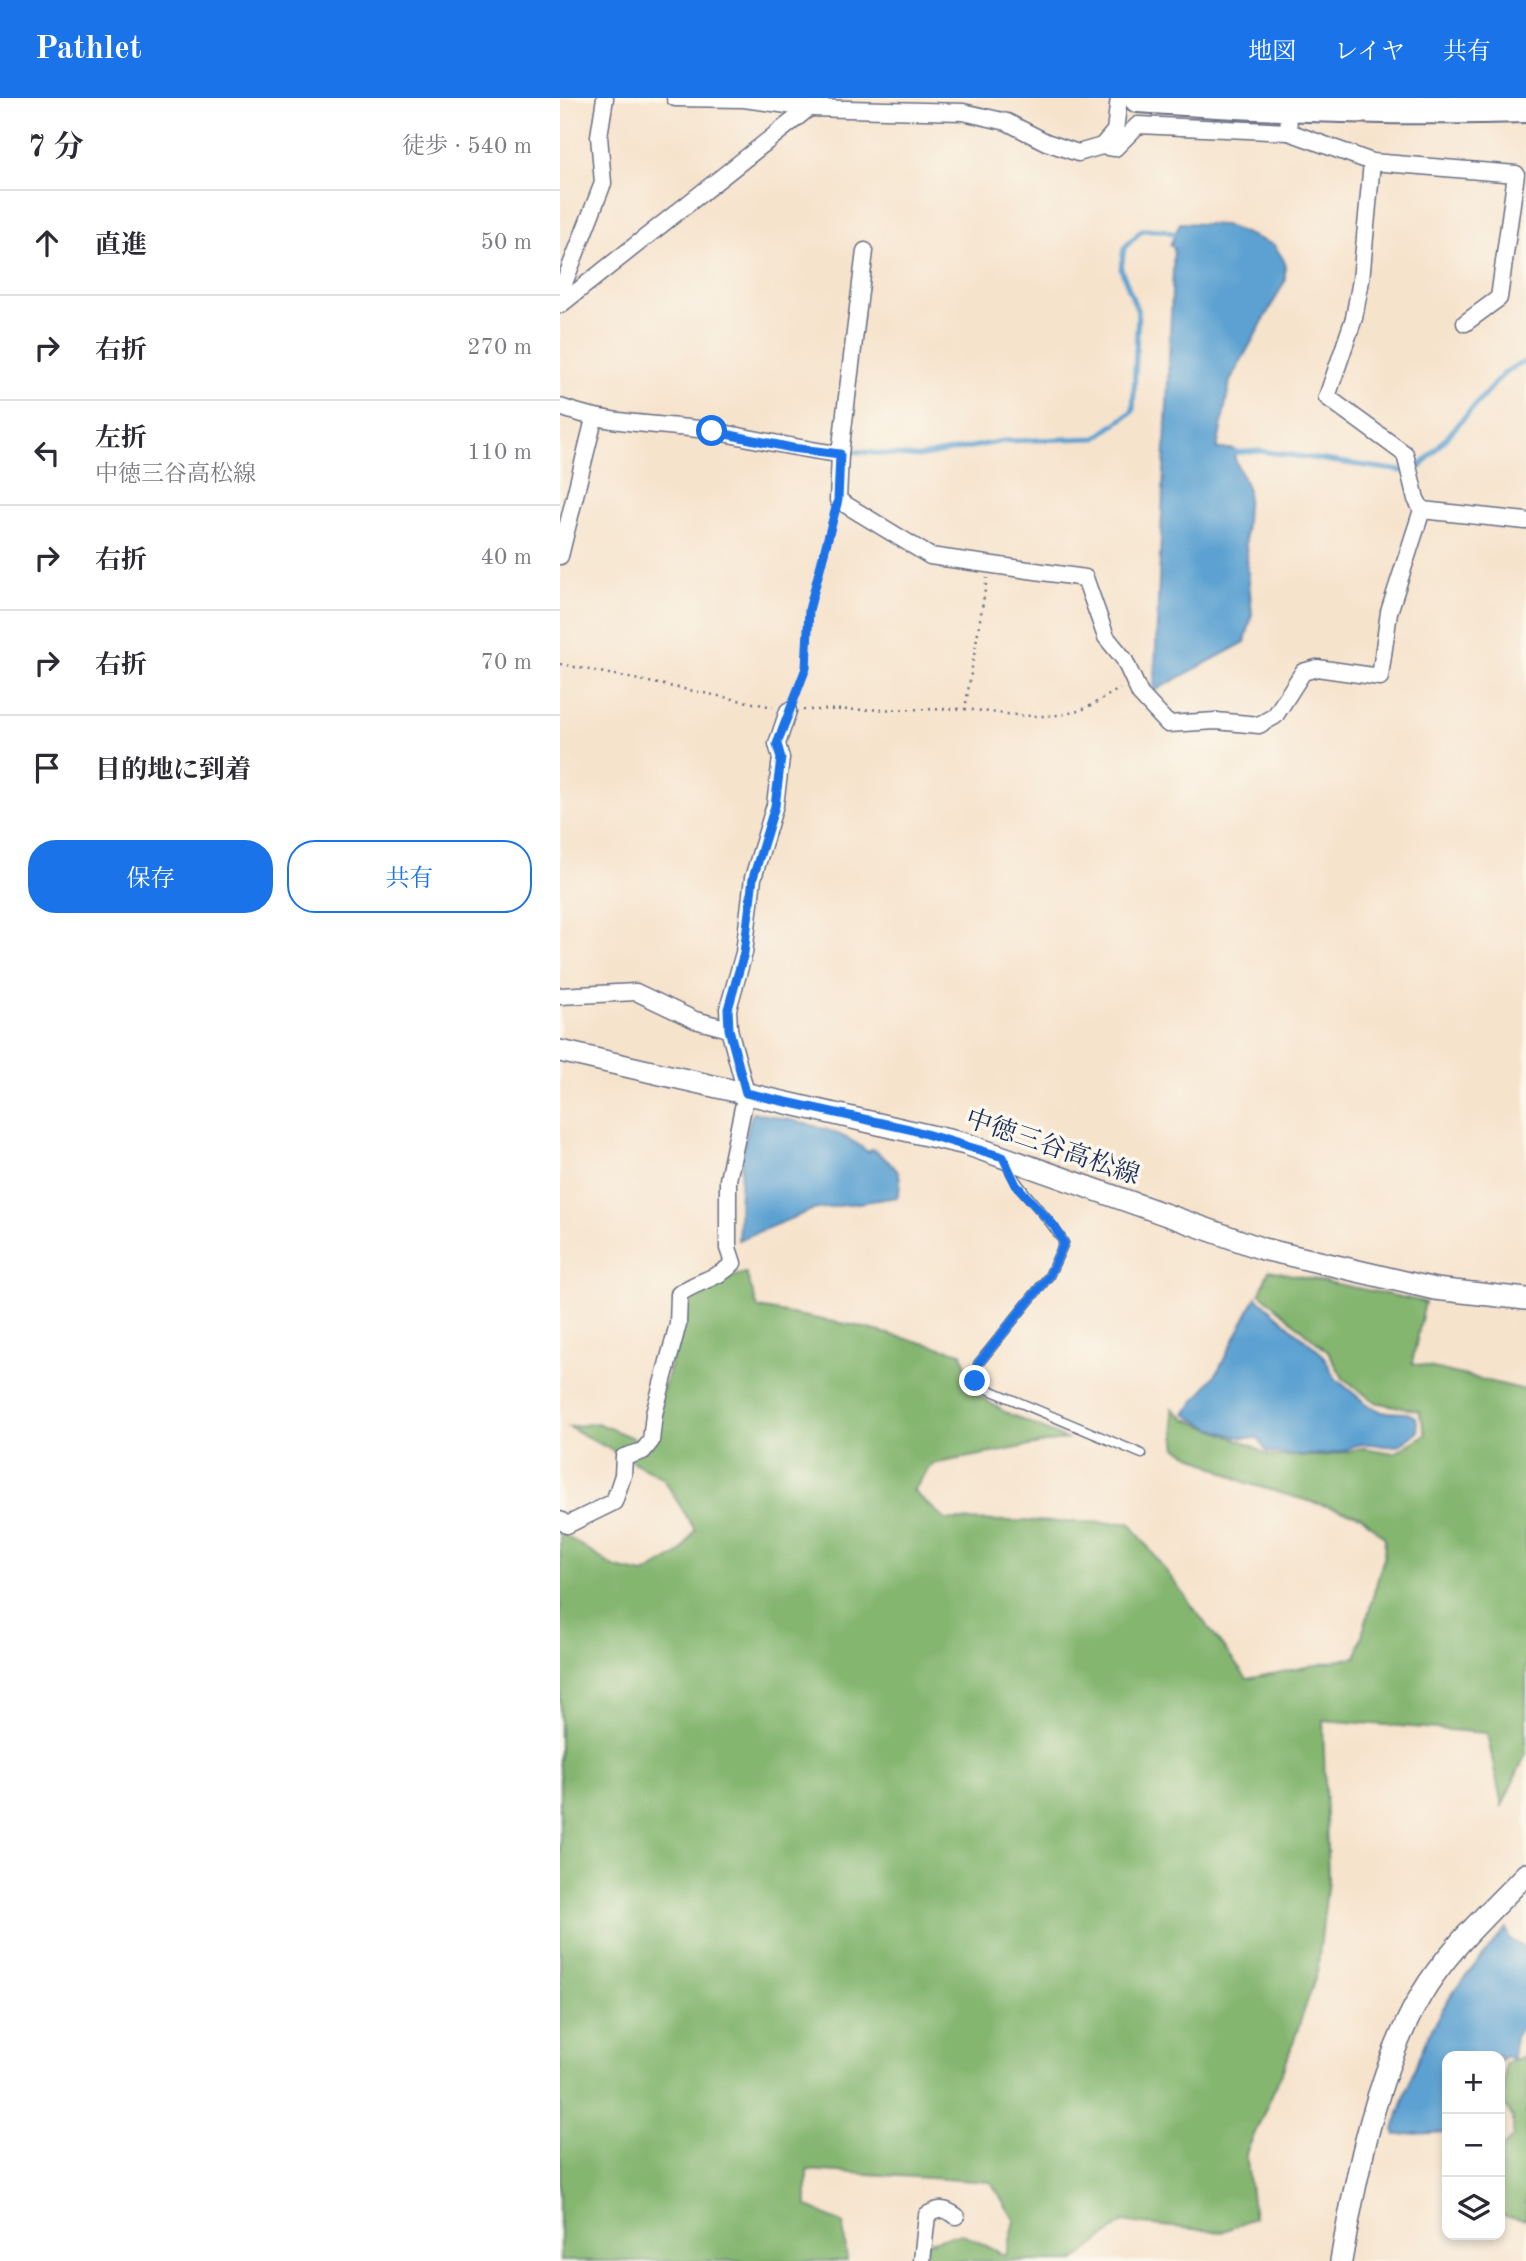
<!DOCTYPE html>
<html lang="ja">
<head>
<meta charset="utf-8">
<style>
  body { margin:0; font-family:"Old Standard TT","Noto Serif JP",serif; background:#f2f2f3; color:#2b2b33 }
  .controls { position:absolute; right:21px; bottom:21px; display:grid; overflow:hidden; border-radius:14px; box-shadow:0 4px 10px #0003 }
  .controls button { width:63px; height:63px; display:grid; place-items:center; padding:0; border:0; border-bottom:2px solid #e1e1e2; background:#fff; color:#2b2b33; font:35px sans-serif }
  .stop { position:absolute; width:21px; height:21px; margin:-16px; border:5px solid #1a73e8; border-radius:50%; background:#fff }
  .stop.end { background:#1a73e8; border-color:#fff; box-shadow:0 2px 7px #0008 }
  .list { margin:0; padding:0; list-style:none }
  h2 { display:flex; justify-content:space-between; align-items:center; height:91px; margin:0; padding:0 28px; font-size:30px }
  h2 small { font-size:23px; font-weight:400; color:#7c7c81 }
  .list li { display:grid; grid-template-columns:46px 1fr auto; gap:21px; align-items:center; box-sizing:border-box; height:105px; padding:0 28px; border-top:2px solid #e1e1e2 }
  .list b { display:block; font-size:26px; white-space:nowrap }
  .list p { margin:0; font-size:23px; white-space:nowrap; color:#7c7c81 }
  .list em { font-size:23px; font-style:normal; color:#7c7c81 }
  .actions { display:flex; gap:14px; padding:21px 28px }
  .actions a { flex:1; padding:16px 0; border:2px solid #1a73e8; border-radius:28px; text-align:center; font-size:24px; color:#1a73e8 }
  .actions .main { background:#1a73e8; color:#fff }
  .icon { flex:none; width:38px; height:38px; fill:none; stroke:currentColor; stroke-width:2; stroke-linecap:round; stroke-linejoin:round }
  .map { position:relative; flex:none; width:966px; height:2163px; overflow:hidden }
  header { display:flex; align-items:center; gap:42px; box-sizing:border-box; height:98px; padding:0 35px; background:#1a73e8; color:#fff }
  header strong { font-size:33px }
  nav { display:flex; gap:38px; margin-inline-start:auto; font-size:24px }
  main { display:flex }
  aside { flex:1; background:#fff }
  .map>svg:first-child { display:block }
</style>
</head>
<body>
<header>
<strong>Pathlet</strong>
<nav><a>地図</a><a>レイヤ</a><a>共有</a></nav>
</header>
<main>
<aside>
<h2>7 分<small>徒歩 · 540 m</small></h2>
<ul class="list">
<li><svg class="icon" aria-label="ahead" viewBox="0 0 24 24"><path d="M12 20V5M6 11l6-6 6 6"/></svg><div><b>直進</b></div><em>50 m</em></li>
<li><svg class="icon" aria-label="right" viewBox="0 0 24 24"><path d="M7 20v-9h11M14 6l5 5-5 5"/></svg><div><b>右折</b></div><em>270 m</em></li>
<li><svg class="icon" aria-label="left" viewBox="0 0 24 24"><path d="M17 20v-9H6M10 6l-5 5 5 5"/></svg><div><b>左折</b><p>中徳三谷高松線</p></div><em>110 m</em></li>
<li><svg class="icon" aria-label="right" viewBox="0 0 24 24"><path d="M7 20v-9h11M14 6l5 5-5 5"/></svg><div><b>右折</b></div><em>40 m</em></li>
<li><svg class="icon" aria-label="right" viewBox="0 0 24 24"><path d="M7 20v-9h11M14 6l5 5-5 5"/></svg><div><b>右折</b></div><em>70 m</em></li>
<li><svg class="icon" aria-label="arrive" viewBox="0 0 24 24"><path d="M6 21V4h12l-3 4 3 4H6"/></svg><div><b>目的地に到着</b></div></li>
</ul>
<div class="actions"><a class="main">保存</a><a>共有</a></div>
</aside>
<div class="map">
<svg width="966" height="2163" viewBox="0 0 966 2163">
  <rect width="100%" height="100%" fill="#fbf7ec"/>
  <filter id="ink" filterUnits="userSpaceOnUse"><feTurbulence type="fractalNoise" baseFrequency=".0143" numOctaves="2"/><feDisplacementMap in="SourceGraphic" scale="14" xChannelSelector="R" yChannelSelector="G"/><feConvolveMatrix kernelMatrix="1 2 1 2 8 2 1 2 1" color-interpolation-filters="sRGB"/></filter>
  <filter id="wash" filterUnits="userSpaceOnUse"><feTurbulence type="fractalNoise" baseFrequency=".00686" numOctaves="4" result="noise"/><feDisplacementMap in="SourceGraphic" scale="28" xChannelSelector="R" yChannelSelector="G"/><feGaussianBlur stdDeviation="1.57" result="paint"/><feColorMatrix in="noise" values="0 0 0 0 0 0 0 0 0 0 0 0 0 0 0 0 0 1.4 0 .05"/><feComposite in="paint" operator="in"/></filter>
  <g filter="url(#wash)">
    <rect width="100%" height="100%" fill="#f6e3cc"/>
    <g fill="#84b66f" stroke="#507266" stroke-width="2">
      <polygon points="709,1172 865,1204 852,1265 966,1292 966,1655 942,1708 927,1635 763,1622 768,1782 757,1875 726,1965 686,2055 694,2120 662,2134 563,2124 514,2163 366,2163 366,2145 401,2135 446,2158 455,2123 431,2084 247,2072 247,2108 283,2126 287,2163 0,2163 0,1434 56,1470 84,1476 121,1454 135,1432 103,1380 9,1329 37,1325 87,1346 133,1189 186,1175 198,1210 297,1228 402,1255 413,1294 445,1314 506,1341 372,1366 353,1393 386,1422 570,1425 687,1581 796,1559 824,1459 825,1440 801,1418 686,1385 617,1350 612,1310 626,1321 689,1346 709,1358 766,1358 803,1350 834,1355 866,1336 859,1313 815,1304 783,1280 769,1255 700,1195"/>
      <polygon points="966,1957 966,2122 940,2117 940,2052 953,2039 953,2020 944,2007 945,1966"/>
    </g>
    <g fill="#5ca1d1" stroke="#3c6898" stroke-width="2">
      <polygon points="620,125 664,127 714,147 725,164 725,183 670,283 657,351 674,351 675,361 688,392 685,438 692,517 685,544 594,593 614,150 610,147"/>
      <path d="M193,1014C231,1023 278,1028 308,1054L313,1051C332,1067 347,1072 337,1099L252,1112L178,1142C181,1099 177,1055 193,1014Z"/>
      <path d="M696,1199L763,1257L776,1281L808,1307L822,1314L847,1315L856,1319L858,1333C828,1361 824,1341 797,1347C792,1348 788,1352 782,1353C758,1359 732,1357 707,1354L698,1340C675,1342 645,1328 625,1316L658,1273Z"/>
      <path d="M946,1830L949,1841L966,1850V1922L955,1939L953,1961L945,1958L940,1964V1958H887V2034L836,2037L834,2032C848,1987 862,1942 888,1902C905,1877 927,1854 946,1830Z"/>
    </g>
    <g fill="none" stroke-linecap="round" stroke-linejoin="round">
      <g stroke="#5ca1d1" stroke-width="5">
        <polyline points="282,352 358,359 443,343 536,340 573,313 578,214 561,171 564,150 582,132 603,132 620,138"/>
        <polyline points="669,355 701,353 842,373 860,369 945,274 966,263"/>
      </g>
    </g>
  </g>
  <g filter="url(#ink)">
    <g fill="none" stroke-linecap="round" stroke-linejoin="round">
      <defs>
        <path id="lane" d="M446,1065C460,1096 487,1115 504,1145L489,1178L418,1266L415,1284L425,1290L582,1356"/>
        <g id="street">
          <polyline points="115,0 184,1 249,10 403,14 447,24 486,44 518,55 542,48 555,33 559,0"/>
          <polyline points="728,10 729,34 812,64 956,76 939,200 905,225"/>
          <polyline points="542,48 555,50 578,27 729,34"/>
          <polyline points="2,205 3,188 43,85 39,38 45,0"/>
          <polyline points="0,207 249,10"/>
          <path d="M0,309C52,328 100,325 153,333C196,341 237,351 280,356L278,402L370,458L525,480L546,539L564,561L580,596L608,626L656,623L699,627L715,618L743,574L757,570L820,579L829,514L862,412L856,401L845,356L767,299L794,220L801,182L812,64"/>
          <polyline points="280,356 305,153"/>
          <polyline points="862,412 966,423"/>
          <polyline points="0,458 34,321"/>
          <polyline points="0,898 76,894 135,922 169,931"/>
          <path d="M0,1422L7,1427L54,1404L63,1377L64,1359L83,1353L91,1343L94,1316L118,1226L119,1196C136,1183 159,1181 173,1165L168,1150V1082L186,995L169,931L168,911L184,855L193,780L215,707L221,660L217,646L228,613"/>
          <path d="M362,2163L367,2117C379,2110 385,2110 396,2118"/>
        </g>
        <g id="secondary">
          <polyline points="0,953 406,1046 703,1151 875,1191 966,1201"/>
          <path d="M781,2163C796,2077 817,1973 861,1897C888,1851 930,1814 966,1776"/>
        </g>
        <path id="highway" d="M578,0C707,9 836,14 966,10"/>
      </defs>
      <use href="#lane" stroke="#686e84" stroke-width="11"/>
      <use href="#street" stroke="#686e84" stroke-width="19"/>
      <use href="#secondary" stroke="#686e84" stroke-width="24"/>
      <use href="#highway" stroke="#686e84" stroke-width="32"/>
      <g stroke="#686e84" stroke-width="2.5" stroke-dasharray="2 5" stroke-linecap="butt">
        <polyline points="0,566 213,609"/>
        <polyline points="236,599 246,570 249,512 274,419"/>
        <path d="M405,611C443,615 484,624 521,612C534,607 547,597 560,591"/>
        <polyline points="243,612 405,611 427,480"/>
      </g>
      <use href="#lane" stroke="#fff" stroke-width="8"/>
      <use href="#street" stroke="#fff" stroke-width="16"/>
      <use href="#secondary" stroke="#fff" stroke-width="21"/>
      <use href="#highway" stroke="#fff" stroke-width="28"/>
    </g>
  </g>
  <g fill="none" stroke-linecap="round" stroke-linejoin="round" filter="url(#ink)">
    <polyline stroke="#1a73e8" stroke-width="9" points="152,333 232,350 280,356 278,402 249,512 246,570 217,646 221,660 215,708 193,780 184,855 168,911 169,931 186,995 349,1031 443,1059 456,1087 494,1128 504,1145 489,1178 418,1266 415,1283"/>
  </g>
  <g text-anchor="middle" stroke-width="7" stroke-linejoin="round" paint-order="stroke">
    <g font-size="26" fill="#1b2f5e" stroke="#fbf7ec">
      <text transform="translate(493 1048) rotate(19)" y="9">中徳三谷高松線</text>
    </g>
  </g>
</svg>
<div class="controls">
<button>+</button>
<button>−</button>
<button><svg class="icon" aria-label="layers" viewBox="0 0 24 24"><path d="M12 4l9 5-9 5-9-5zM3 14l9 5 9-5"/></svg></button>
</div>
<div class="stop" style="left:152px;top:333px"></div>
<div class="stop end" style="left:415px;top:1283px"></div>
</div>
</main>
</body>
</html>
